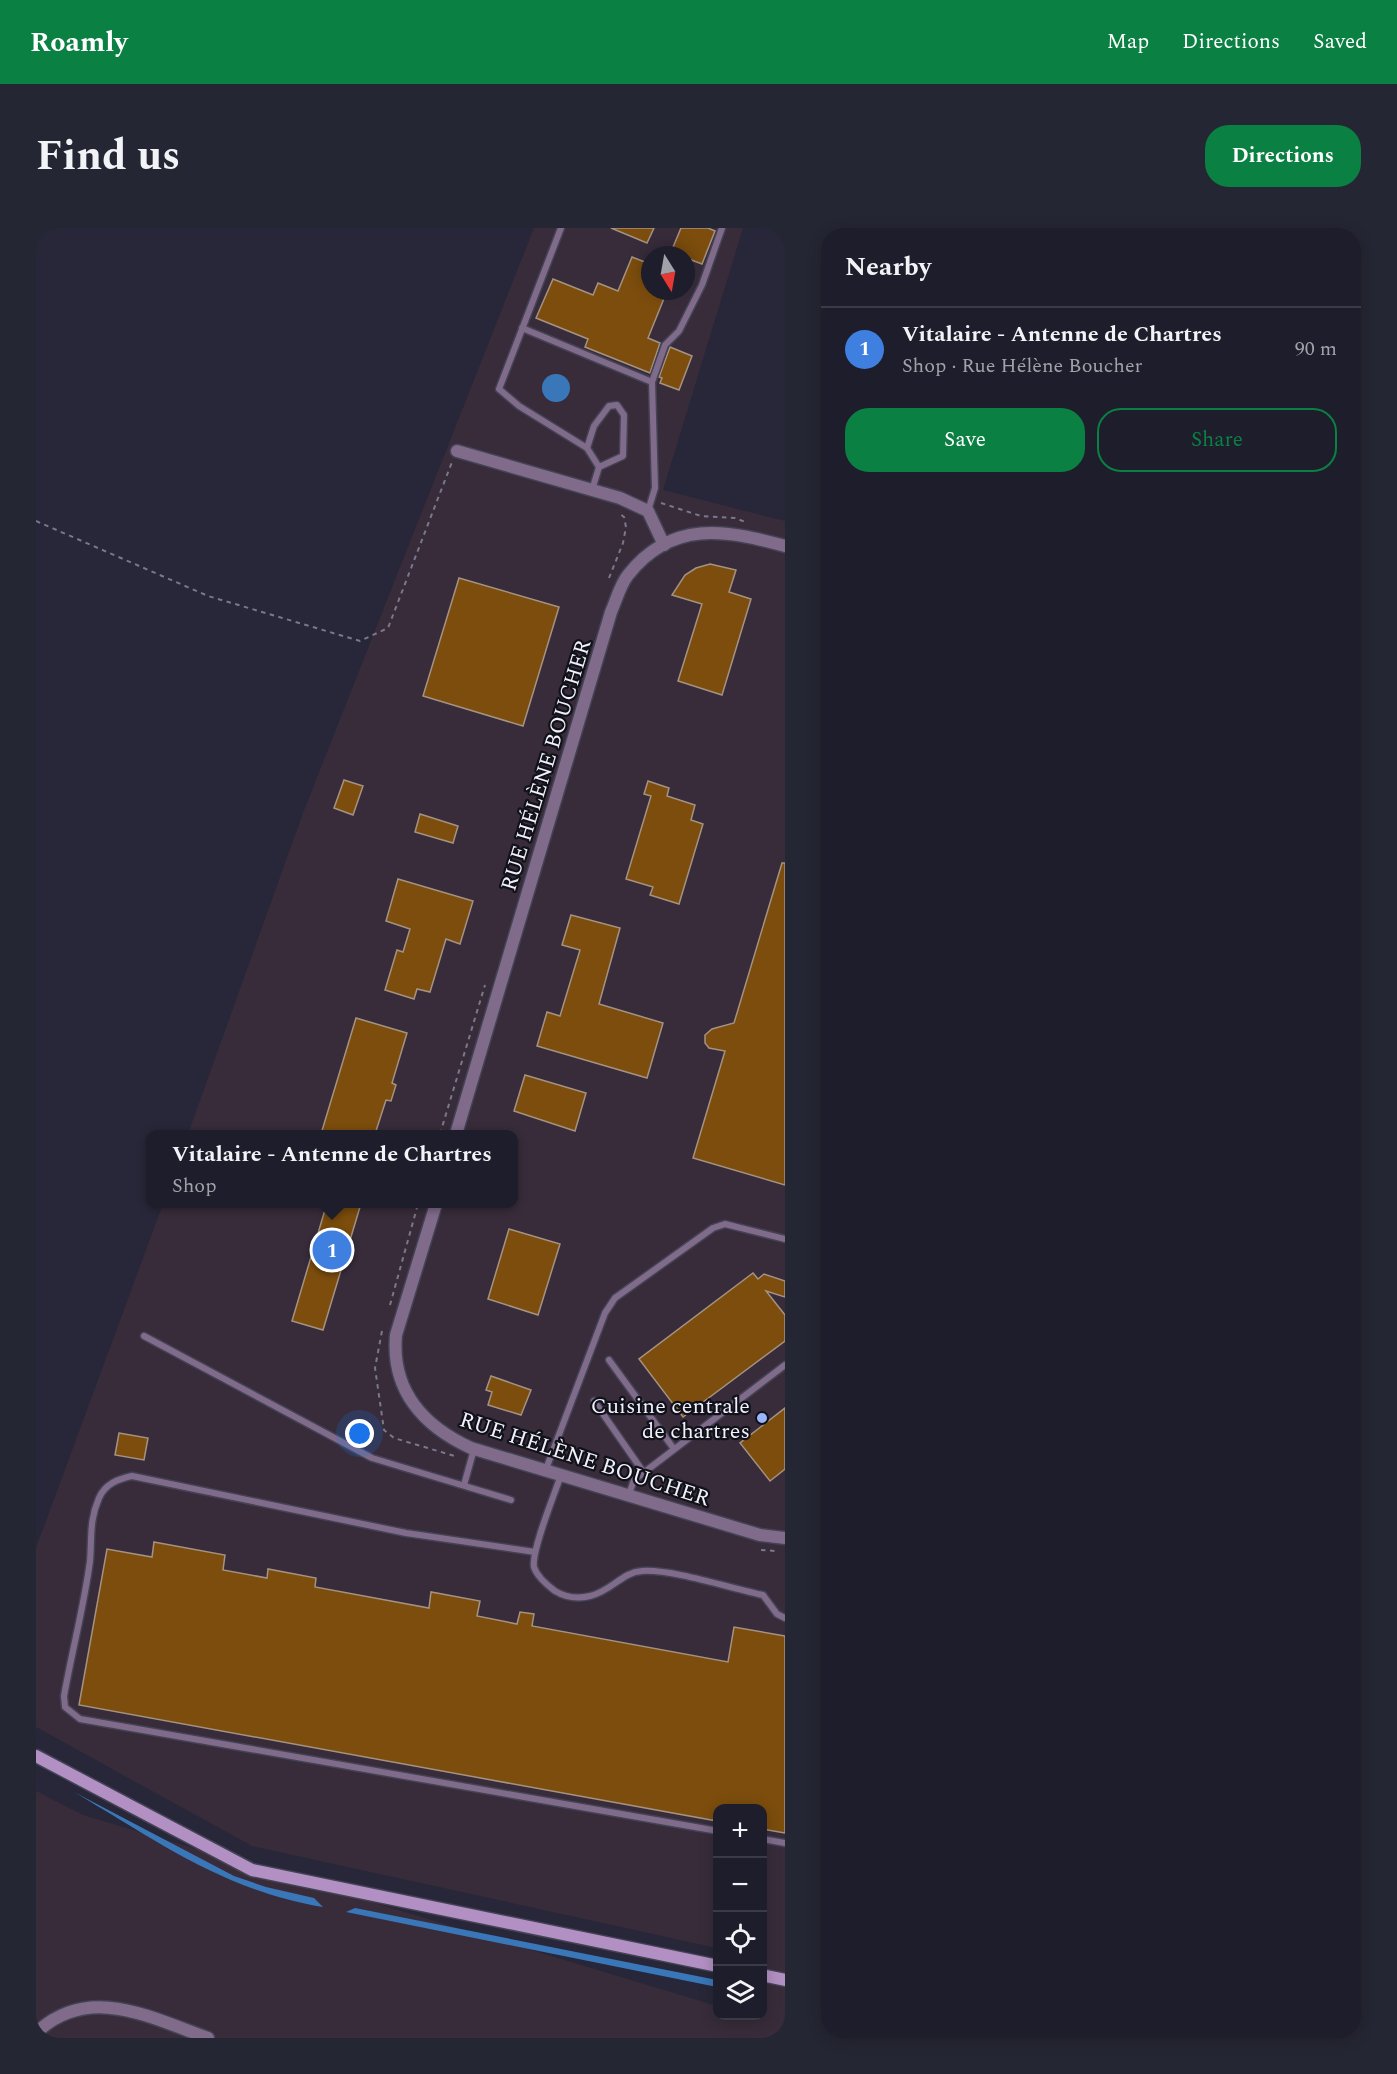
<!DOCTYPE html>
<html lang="en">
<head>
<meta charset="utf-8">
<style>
  body { margin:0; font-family:Spectral,serif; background:#252633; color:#f1f3f6 }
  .controls { position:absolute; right:18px; bottom:18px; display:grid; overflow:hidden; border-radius:12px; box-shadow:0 3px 15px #0003 }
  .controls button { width:54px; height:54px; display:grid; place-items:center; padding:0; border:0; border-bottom:2px solid #3b3b47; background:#1d1d2b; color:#f1f3f6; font:30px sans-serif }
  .compass { position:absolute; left:605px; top:18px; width:54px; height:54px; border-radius:50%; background:#1d1d2b; box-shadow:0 3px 15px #0003; rotate:169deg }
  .you { position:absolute; left:324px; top:1206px; width:21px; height:21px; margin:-15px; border:4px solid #fff; border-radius:50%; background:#1a73e8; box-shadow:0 0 0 9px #1a73e833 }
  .badge { display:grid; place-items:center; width:39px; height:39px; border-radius:50%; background:#0b8043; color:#fff; font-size:20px; font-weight:700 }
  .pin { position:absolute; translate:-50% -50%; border:3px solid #fff; box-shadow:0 2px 6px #0006 }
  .popup { position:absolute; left:110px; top:902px; width:372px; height:78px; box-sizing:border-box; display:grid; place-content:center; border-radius:12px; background:#1d1d2b; filter:drop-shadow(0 2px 4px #0005); font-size:20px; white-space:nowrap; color:#a0a2a9 }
  .popup b { font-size:22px; color:#f1f3f6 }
  .popup::after { content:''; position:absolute; left:50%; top:100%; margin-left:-12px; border:12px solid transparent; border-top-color:#1d1d2b }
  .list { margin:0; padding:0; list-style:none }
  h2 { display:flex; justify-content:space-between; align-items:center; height:78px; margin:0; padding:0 24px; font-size:26px }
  h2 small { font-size:20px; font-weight:400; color:#a0a2a9 }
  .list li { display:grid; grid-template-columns:39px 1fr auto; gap:18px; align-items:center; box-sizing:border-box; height:84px; padding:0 24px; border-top:2px solid #3b3b47 }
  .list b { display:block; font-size:22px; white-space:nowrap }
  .list p { margin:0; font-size:20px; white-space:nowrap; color:#a0a2a9 }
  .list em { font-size:20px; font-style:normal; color:#a0a2a9 }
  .actions { display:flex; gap:12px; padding:18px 24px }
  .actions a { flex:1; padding:14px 0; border:2px solid #0b8043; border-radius:24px; text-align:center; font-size:21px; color:#0b8043 }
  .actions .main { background:#0b8043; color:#fff }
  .icon { flex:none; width:33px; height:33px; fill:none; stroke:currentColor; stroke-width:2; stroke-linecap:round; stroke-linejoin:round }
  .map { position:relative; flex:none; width:749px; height:1810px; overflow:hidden; border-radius:24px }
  header { display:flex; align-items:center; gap:36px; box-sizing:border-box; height:84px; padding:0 30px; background:#0b8043; color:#fff }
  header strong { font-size:28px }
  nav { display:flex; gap:33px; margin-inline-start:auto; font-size:21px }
  .intro { display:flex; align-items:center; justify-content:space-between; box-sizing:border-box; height:144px; padding:0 36px }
  h1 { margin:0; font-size:42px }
  .button { padding:15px 27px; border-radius:24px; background:#0b8043; color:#fff; font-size:21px; font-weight:700 }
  main { display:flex; gap:36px; padding:0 36px }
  aside { flex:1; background:#1d1d2b; border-radius:24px; box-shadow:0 3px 15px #0003 }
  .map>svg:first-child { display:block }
</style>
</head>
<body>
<header>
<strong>Roamly</strong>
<nav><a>Map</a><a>Directions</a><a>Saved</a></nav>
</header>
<div class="intro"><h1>Find us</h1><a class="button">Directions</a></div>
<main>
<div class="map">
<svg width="749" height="1810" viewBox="0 0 749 1810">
  <rect width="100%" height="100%" fill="#272739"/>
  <path fill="#382c3a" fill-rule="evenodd" d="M498,0H707L627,262L749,293V1810H0V1563L47,1587L681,1778L682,1788H726V1580H682L681,1720L216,1618L0,1499V1320L127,976H478V906H152L267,585ZM614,27H650V63H614Z"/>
  <g fill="#3977b9">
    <circle cx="520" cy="160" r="14"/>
    <path d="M38,1564L198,1648L230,1659L278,1670L287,1679C187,1662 123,1614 38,1564Z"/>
    <polygon points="319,1680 681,1752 681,1759 310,1684"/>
  </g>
  <g fill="#7c4d0d" stroke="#a49382" stroke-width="1.5">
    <polygon points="575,0 618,0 611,15"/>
    <polygon points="645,0 672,0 679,3 666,36 650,30 650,27 635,24"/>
    <polygon points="596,29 614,36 614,63 631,63 612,110 624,115 614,145 549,119 552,111 500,90 517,51 557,67 562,55 582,63"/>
    <polygon points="634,119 656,128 643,162 624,155 626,150 623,149"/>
    <polygon points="674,336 700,342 693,364 715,371 686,467 642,453 666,376 636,367 649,347 660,340"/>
    <polygon points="423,350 523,379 487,498 387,468"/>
    <polygon points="308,552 327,558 317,587 298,580"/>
    <polygon points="612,553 633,560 631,568 659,577 655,592 667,596 643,676 614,667 617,659 590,651 615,568 608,566"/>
    <polygon points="384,586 422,598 417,615 379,604"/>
    <polygon points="746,635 749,635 749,957 657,930 689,823 673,820 669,815 669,807 676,801 698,795"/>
    <polygon points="362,651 437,673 424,716 410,711 394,764 381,761 378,771 349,762 361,722 367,724 374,701 350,693"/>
    <polygon points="535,687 584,700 563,776 627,795 611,850 501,818 511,784 524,788 544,722 526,717"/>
    <polygon points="320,790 371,805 356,855 360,857 355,873 350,872 339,906 285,906"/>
    <polygon points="489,847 550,865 539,903 478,883"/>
    <polygon points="291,975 313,975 324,979 287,1102 256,1093"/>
    <polygon points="473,1001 524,1016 502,1087 452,1071"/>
    <polygon points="717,1045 722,1051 728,1046 749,1053 749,1069 730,1063 749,1087 749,1113 647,1189 603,1131"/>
    <polygon points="455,1148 495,1162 485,1187 452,1177 456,1164 450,1162"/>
    <polygon points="749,1180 749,1241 734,1253 704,1215"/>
    <polygon points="83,1205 112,1210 108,1232 79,1227"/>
    <polygon points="118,1314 189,1327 187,1342 231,1350 232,1341 280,1350 279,1359 393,1380 395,1364 444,1373 441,1388 481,1396 484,1384 498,1386 496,1398 692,1434 698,1399 749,1408 749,1605 726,1601 726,1581 681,1581 681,1593 43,1477 71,1321 116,1329"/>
  </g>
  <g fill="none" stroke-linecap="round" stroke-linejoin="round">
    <defs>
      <g id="service">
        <polyline points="525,0 463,161 483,178 551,220 563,239 556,262"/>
        <polyline points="486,100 616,154"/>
        <polyline points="551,220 558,198 573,178 581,177 588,187 587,228 563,239"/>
        <polyline points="612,283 619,260 616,154 629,117 643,103 666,57 686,0"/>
        <polyline points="108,1108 336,1230 475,1272"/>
        <polyline points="573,1132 638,1221"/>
        <polyline points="558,1173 608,1245"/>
        <polyline points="510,1241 569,1085 579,1070 677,1000 689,996 749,1011"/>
        <path d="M525,1247C519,1265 495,1323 498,1339C501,1349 511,1357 519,1363C529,1369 542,1371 554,1368C576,1363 586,1344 606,1343C636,1341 694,1360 727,1367L741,1386L749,1390"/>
        <polyline points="428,1257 438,1221"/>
        <polyline points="593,1266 598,1252 749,1137"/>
        <path d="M499,1324L370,1305L96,1248C82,1251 69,1256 63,1270C53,1293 56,1309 54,1333C48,1378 36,1423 28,1468L29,1479L44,1491L682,1603"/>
        <polyline points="726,1611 749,1615"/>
      </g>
      <g id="minor">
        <polyline points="421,223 584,270 612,283 628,317"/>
        <path d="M420,906L575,384C580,373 584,357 592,347C636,291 690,302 749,318"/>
        <path d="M400,976L360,1107C355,1162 387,1198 435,1220L724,1307L749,1310"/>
        <path d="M0,1805C53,1755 115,1790 172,1810"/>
      </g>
      <g id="secondary">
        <polyline points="0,1528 216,1642 682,1738"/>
        <polyline points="726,1747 749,1752"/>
      </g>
    </defs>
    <use href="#service" stroke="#434355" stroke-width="9"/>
    <use href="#minor" stroke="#434355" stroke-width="15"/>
    <use href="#secondary" stroke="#434355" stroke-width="15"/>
    <g stroke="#797989" stroke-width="2" stroke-dasharray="4.5 4.5" stroke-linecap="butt">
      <polyline points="625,275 665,288 699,290 712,295"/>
      <polyline points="0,293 172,368 324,413 352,400 416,234"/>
      <polyline points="573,350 587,315 590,299 588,289 584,286"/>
      <polyline points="404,906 449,757"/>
      <polyline points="354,1077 382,976"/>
      <polyline points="346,1103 339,1140 348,1202 358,1210 422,1229"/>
      <polyline points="725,1322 740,1323"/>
    </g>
    <use href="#service" stroke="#816b8b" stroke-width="6"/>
    <use href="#minor" stroke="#816b8b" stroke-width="12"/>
    <use href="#secondary" stroke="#b390c3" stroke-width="12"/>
  </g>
  <circle fill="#9ab5fd" stroke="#111119" stroke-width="2" cx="726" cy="1190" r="6"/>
  <g text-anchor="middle" stroke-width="4.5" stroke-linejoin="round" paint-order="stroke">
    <g font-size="22" fill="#f1f1fe" stroke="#111119">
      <text transform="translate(509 537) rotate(-73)" y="8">RUE HÉLÈNE BOUCHER</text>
      <text transform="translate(549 1230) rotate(18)" y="8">RUE HÉLÈNE BOUCHER</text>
    </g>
    <g font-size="22" fill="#f1f1fe" stroke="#111119" text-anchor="end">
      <text x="714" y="1185">Cuisine centrale<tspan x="714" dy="25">de chartres</tspan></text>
    </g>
  </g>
</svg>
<div class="controls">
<button>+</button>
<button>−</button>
<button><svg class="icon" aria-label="locate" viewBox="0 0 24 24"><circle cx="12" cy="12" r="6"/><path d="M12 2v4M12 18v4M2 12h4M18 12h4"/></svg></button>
<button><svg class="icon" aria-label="layers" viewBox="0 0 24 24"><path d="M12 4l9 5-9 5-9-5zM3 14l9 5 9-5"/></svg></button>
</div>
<svg class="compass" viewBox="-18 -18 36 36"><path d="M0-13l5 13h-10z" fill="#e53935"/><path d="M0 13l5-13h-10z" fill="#a0a2a9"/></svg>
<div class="you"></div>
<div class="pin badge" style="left:296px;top:1022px;background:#3f7fe0">1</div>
<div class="popup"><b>Vitalaire - Antenne de Chartres</b>Shop</div>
</div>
<aside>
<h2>Nearby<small></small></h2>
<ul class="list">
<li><span class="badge" style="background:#3f7fe0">1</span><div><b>Vitalaire - Antenne de Chartres</b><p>Shop · Rue Hélène Boucher</p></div><em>90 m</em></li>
</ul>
<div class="actions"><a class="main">Save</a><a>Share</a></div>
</aside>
</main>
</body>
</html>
